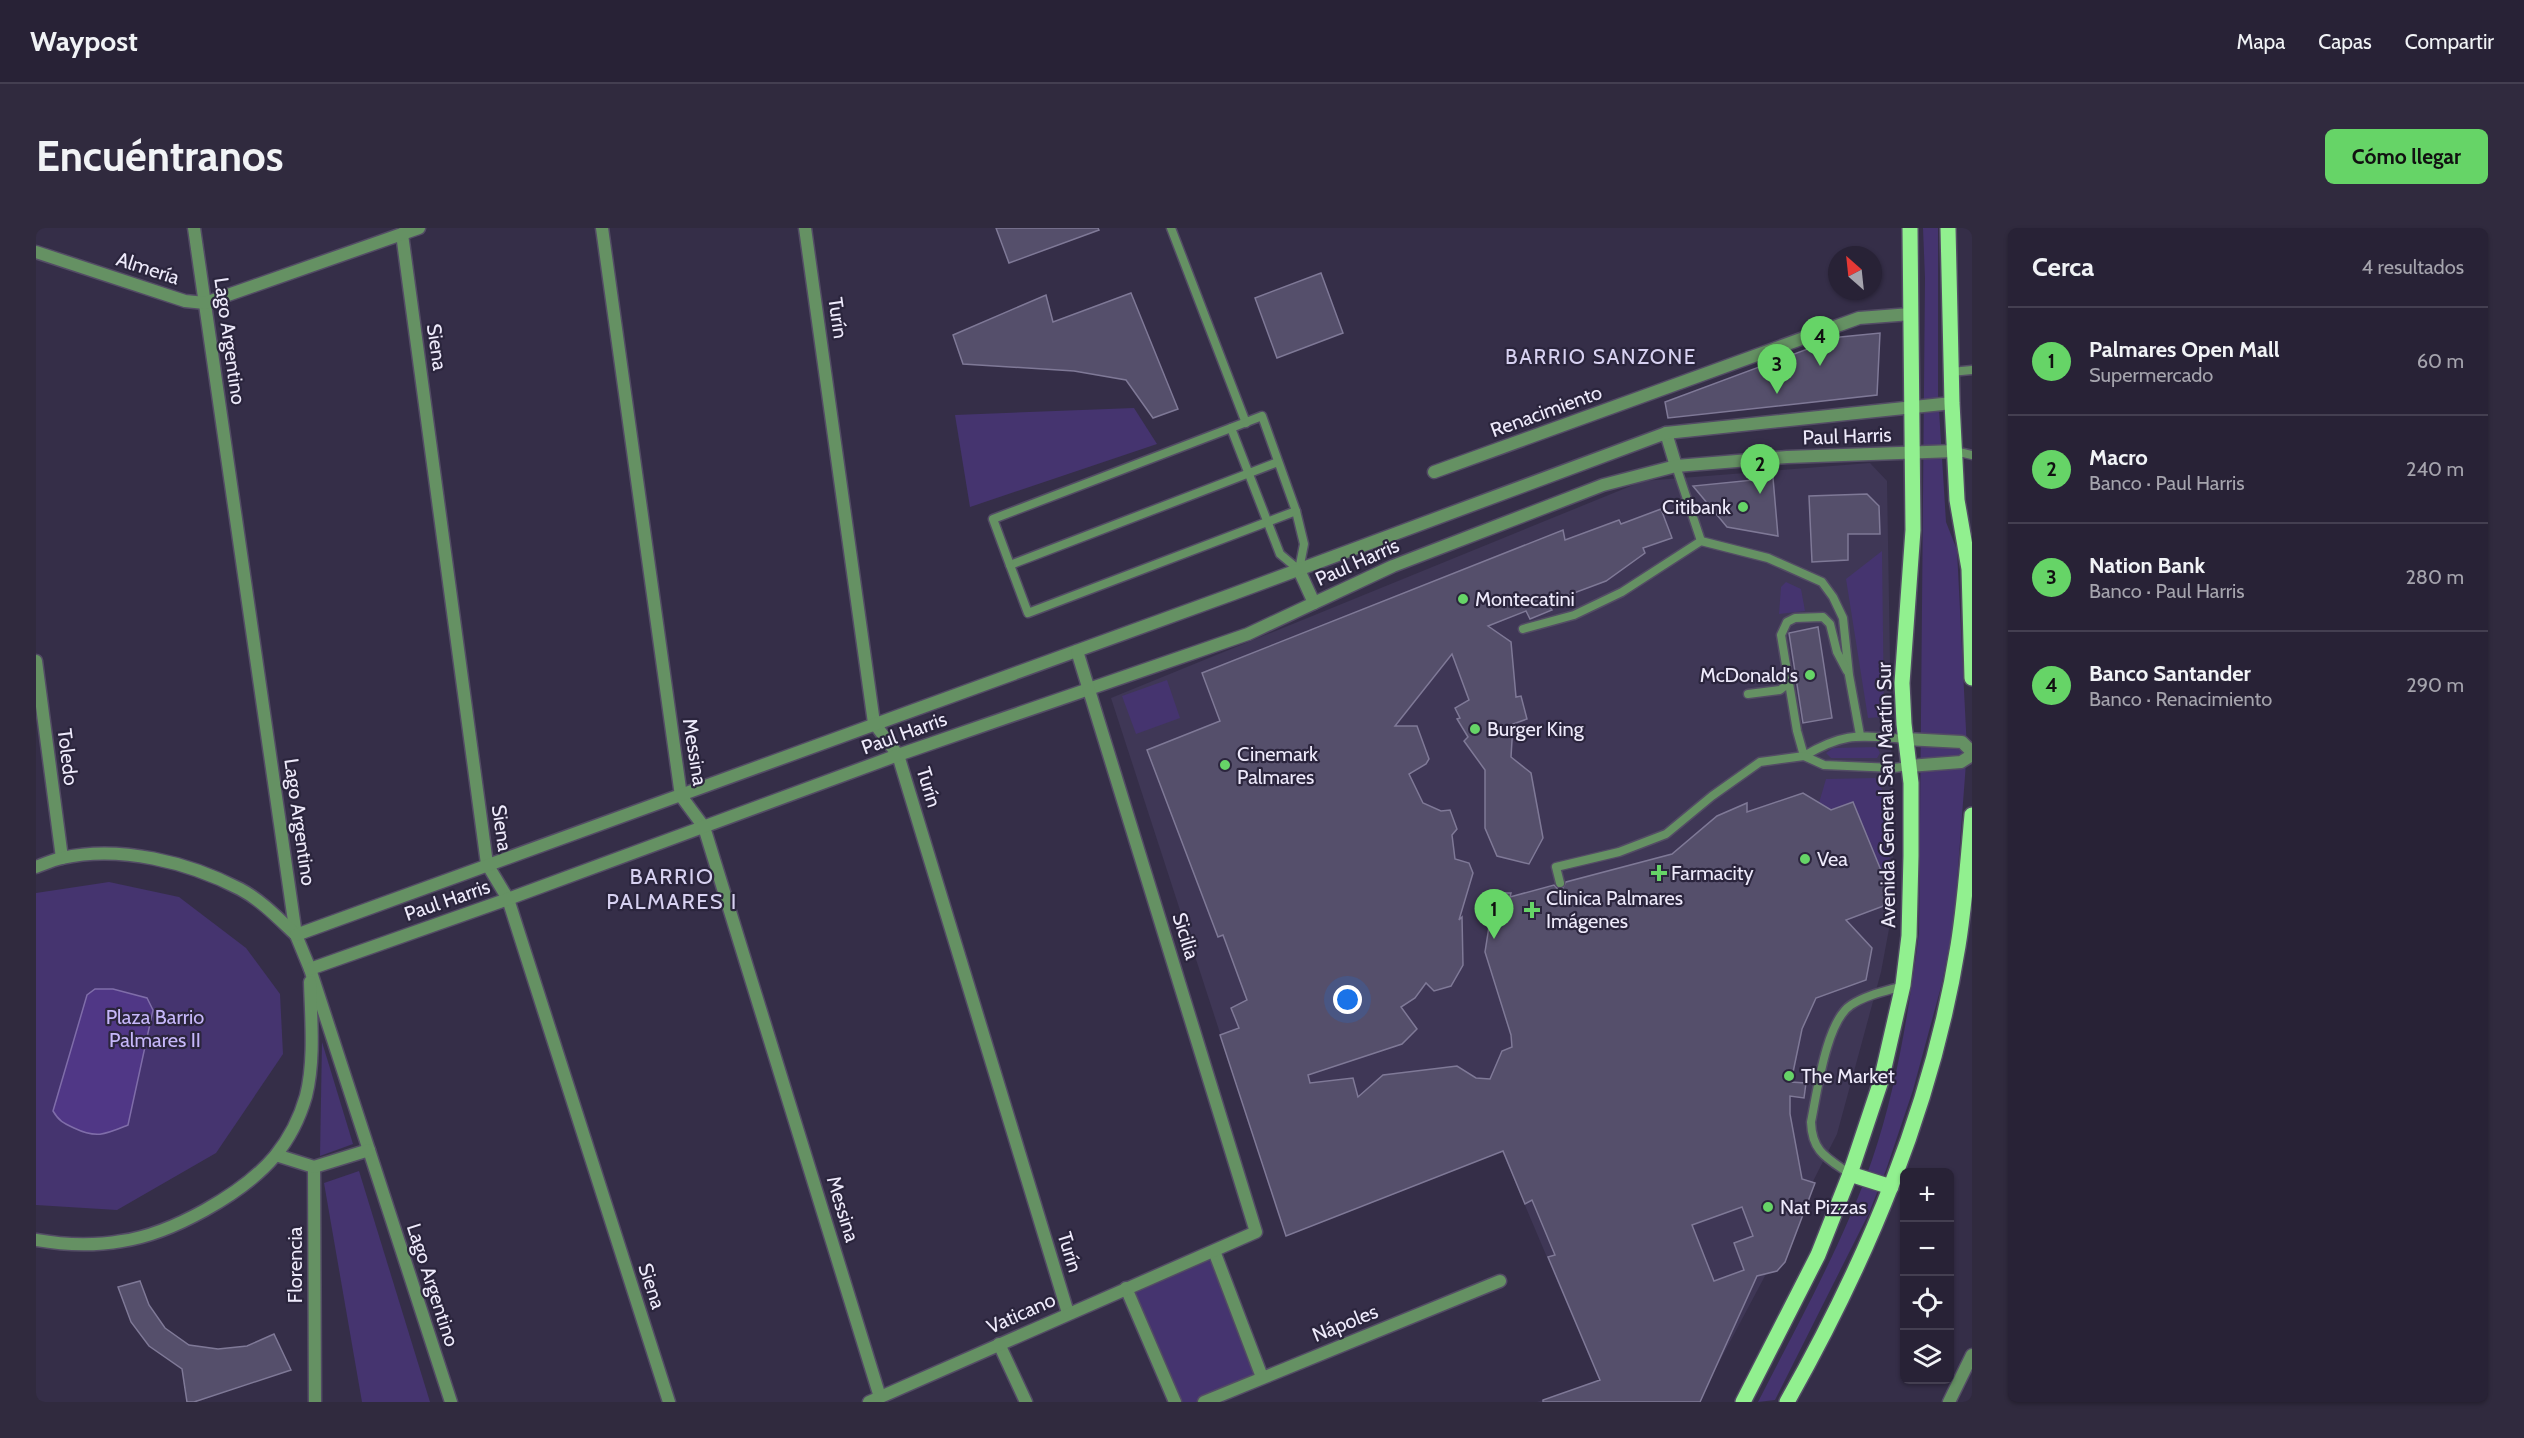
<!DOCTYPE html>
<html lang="es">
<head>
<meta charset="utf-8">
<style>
  body { margin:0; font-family:Cabin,sans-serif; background:#302a3e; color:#f1f3f6 }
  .controls { position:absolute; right:18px; bottom:18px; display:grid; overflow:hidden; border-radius:9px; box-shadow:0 2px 4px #0004 }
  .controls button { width:54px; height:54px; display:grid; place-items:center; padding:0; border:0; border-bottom:2px solid #443f51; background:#282236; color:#f1f3f6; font:30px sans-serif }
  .compass { position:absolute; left:1792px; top:18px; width:54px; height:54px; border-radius:50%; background:#282236; box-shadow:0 2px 4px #0004; rotate:333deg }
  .you { position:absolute; left:1312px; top:772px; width:21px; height:21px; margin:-15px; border:4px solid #fff; border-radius:50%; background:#1a73e8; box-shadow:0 0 0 9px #1a73e833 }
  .badge { display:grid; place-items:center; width:39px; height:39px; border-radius:50%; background:#66d467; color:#111; font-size:20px; font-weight:700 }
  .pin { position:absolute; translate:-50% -50px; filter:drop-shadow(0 2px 3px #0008) }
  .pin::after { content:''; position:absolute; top:32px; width:21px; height:18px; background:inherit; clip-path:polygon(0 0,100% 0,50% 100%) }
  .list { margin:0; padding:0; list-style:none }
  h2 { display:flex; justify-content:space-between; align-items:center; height:78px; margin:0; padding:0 24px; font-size:26px }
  h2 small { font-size:20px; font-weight:400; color:#a5a4ad }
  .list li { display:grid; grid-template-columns:39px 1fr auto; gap:18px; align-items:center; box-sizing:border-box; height:108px; padding:0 24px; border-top:2px solid #443f51 }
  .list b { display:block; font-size:22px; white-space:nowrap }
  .list p { margin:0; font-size:20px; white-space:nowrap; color:#a5a4ad }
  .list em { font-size:20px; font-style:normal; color:#a5a4ad }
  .icon { flex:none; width:33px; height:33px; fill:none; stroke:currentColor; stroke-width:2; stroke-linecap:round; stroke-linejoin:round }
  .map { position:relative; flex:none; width:1936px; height:1174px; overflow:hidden; border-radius:9px }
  header { display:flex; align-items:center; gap:36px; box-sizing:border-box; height:84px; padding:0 30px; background:#282236; border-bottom:2px solid #443f51 }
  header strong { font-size:28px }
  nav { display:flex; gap:33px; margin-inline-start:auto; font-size:21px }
  .intro { display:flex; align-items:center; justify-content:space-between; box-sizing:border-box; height:144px; padding:0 36px }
  h1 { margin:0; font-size:42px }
  .button { padding:15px 27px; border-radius:9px; background:#66d467; color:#111; font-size:21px; font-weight:700 }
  main { display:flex; gap:36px; padding:0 36px }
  aside { flex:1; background:#282236; border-radius:9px; box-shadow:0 2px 4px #0004 }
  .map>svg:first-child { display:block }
</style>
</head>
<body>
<header>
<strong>Waypost</strong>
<nav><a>Mapa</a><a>Capas</a><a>Compartir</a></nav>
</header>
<div class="intro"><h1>Encuéntranos</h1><a class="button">Cómo llegar</a></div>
<main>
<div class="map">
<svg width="1936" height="1174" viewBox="0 0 1936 1174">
  <rect width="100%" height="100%" fill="#352e48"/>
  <polygon fill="#3f3756" points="1834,235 1851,253 1858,674 1845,744 1801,906 1730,1046 1662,1174 1501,1174 1563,1152 1466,923 1250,1008 1075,470 1607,253"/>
  <g fill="#45346f">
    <path d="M1887,0H1902V166L1910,294L1921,322L1931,522L1918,693L1906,755L1877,862L1850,942L1833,985L1739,1172L1722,1174C1762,1095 1807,1016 1836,932C1861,859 1873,781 1883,705L1889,50Z"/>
    <polygon points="1098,180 1121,216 934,279 919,187"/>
    <polygon points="1846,323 1848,489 1832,490 1810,351"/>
    <polygon points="1750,354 1765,361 1769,383 1743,386 1745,359"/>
    <polygon points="1131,452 1144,490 1100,506 1086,468"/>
    <polygon points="1841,519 1844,525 1841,530 1795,530 1790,525 1797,520"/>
    <polygon points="1839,550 1847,563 1858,674 1817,574 1795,582 1783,575 1790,551"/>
    <polygon points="73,654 143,669 210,720 244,766 247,826 180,925 81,982 0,977 0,665"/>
    <polygon points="286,814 317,916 284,928"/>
    <polygon points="323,943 394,1174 326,1174 288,955"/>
    <polygon points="1178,1023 1226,1149 1168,1174 1139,1174 1090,1060"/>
  </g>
  <path fill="#503786" stroke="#7f6da9" stroke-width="1.5" d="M59,761H77L111,770L117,782L92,897C70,906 61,911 38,900C27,895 23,893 17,883L51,767Z"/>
  <g fill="#554f6b" stroke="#7f7997" stroke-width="1.5" fill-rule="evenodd">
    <polygon points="960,0 1062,0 1063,2 973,35"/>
    <polygon points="1285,45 1307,105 1241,130 1219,70"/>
    <polygon points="1095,65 1142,181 1117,190 1090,152 1038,143 927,136 917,107 1010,67 1017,94"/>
    <polygon points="1844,105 1841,167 1632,190 1629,174 1804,109"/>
    <polygon points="1737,250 1742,308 1691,299 1657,258"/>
    <polygon points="1831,266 1843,278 1844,306 1812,306 1812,332 1776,334 1773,268"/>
    <path d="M1625,281L1636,310L1607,320L1609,325L1570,353L1511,375L1516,382L1494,391L1490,383L1452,398L1475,414L1480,469L1485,468L1491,491L1477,496L1475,529L1495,545L1507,610L1493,636L1461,628L1449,600V542L1428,513L1432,509L1421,491L1424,490L1419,480L1433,472L1416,426L1359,498H1381L1393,531L1390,536L1373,546L1387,575L1405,583L1414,582L1421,601L1416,607L1419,631L1433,635L1437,645L1423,692L1426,689L1427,737L1415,758L1398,763L1390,755L1379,770L1365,779L1381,801L1366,816L1272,847L1274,855L1317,850L1322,869L1347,847L1421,838L1440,850L1454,851L1466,823L1476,819L1475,807L1449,724L1455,686L1447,674L1459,665H1475L1474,669L1518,657L1522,661H1526L1530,654L1636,626L1681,588L1711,575V584L1767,565L1795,582L1817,574L1858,674L1810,692L1836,720L1830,752L1780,770L1766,801L1755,854L1770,855L1768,870L1754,868V886L1766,951L1779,955L1749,1034L1741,1043L1721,1048L1664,1174H1507V1172L1564,1152L1512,1029L1519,1027L1496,972L1489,976L1467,923L1250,1008L1184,807L1203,800L1195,780L1211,772L1187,707L1182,709L1111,522L1184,493L1166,445L1527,302L1529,312L1583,292L1585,296ZM1706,979L1717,1008L1698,1015L1708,1042L1678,1053L1656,997Z"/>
    <polygon points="1782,399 1796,490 1767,495 1753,405"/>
    <polygon points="104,1053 113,1077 129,1100 153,1117 182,1121 211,1118 238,1106 255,1142 158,1174 151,1174 146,1141 113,1118 95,1094 82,1059"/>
  </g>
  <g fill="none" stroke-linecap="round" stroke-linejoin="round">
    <defs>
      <g id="service">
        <polyline points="1135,0 1210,195"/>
        <polyline points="1915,144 1936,142"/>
        <polygon points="1226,188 1260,283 1268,316 1263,342 1244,326 1195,200"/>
        <polyline points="1919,223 1936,227"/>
        <polyline points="1242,234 974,337 992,385 1260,283"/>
        <polyline points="1640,238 1665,313"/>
        <polyline points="974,337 957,291 1195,200"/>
        <polyline points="1487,401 1538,387 1586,364 1665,313 1732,330 1786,354 1797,369 1807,390 1813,447 1824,507"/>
        <path d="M1811,443L1801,424L1794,396L1787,389L1759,390L1751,394L1745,407L1761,503L1768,528C1810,503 1824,508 1870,511"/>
        <polyline points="1712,466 1744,462 1754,454"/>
        <polyline points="1524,655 1520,639 1583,624 1630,606 1676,568 1724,534 1768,528 1788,537 1858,540 1873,538"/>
        <path d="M1814,946C1791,930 1776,924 1775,894C1781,865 1790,793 1815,777C1830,767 1850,763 1867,758"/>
      </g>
      <g id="minor">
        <polyline points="158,0 260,707 274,741 415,1174"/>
        <polyline points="566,0 645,568 668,599 844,1169"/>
        <polyline points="769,0 838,495 862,527 1032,1085"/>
        <polyline points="366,6 451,636 472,671 633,1174"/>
        <polyline points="0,24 149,73 169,75 383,0"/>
        <polyline points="1630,205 1640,238"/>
        <polyline points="1398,244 1823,90 1875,86"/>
        <polyline points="1263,342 1278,375"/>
        <polyline points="0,433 26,630"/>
        <polyline points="1870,511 1926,514 1936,524"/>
        <polyline points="1873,538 1925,534 1936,527"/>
        <path d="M0,639C8,636 17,632 26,630C84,617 152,634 204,661C225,672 243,691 260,707"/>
        <polyline points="260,707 1197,366 1630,205 1916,175"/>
        <polyline points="274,741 472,671 862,527 1212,406 1357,338 1567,257 1640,238 1751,229 1919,223"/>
        <polyline points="240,927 278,939 279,1174"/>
        <polyline points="278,939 333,922"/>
        <path d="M0,1012C28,1017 58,1018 86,1013C135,1006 207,966 239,928C253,911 264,889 270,868C279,832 275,791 274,754"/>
        <polyline points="1178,1023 1226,1149"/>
        <polyline points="1090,1060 1139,1174"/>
        <polyline points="963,1116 990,1174"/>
        <polyline points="833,1174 1220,1004 1041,423"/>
        <polyline points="1168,1174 1464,1053"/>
        <polyline points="1913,1174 1936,1127"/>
      </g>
      <g id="primary">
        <polyline points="1912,0 1916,175 1921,272 1933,341 1936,450"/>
        <polyline points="1814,946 1855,959"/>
        <polyline points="1707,1174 1782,1027 1814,946 1845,853 1867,757 1873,708 1875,628 1875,555 1868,496 1866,455 1877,302 1874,0"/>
        <path d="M1751,1174C1831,1032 1896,880 1922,718C1929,675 1932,631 1936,587"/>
      </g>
    </defs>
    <use href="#service" stroke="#534c65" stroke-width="11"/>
    <use href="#minor" stroke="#534c65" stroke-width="15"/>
    <use href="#primary" stroke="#534c65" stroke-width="18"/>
    <use href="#service" stroke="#659163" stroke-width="8"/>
    <use href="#minor" stroke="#659163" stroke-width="12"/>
    <use href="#primary" stroke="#91f08f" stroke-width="15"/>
  </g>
  <g fill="#66d467" stroke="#2b253d" stroke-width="2">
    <circle cx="1707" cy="279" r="6"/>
    <circle cx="1427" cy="371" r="6"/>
    <circle cx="1774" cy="447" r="6"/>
    <circle cx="1439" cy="501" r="6"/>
    <circle cx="1189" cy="537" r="6"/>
    <circle cx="1769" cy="631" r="6"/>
    <path d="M1620 636h6v6h6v6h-6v6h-6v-6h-6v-6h6z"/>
    <path d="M1493 673h6v6h6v6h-6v6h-6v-6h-6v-6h6z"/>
    <circle cx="1753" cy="848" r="6"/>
    <circle cx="1732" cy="979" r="6"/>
  </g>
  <g text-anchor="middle" stroke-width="4.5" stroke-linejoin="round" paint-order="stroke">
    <g font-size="20" fill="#eeeafb" stroke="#2b253d">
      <text transform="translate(112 40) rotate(18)" y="7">Almería</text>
      <text transform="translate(802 90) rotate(82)" y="7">Turín</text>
      <text transform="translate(194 113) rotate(82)" y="7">Lago Argentino</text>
      <text transform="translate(401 119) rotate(82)" y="7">Siena</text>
      <text transform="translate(1510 183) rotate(-20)" y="7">Renacimiento</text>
      <text transform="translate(1811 208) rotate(-2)" y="7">Paul Harris</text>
      <text transform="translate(1321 334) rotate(-24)" y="7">Paul Harris</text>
      <text transform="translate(868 505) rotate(-20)" y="7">Paul Harris</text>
      <text transform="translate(659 524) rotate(81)" y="7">Messina</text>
      <text transform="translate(32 529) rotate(83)" y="7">Toledo</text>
      <text transform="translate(893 559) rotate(73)" y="7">Turín</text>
      <text transform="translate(1850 567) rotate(-91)" y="7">Avenida General San Martín Sur</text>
      <text transform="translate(264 594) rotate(82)" y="7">Lago Argentino</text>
      <text transform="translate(466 600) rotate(82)" y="7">Siena</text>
      <text transform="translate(411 672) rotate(-19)" y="7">Paul Harris</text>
      <text transform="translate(1150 708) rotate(73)" y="7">Sicilia</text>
      <text transform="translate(807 981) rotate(73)" y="7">Messina</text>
      <text transform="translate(1034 1024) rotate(73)" y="7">Turín</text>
      <text transform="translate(259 1037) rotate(-90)" y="7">Florencia</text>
      <text transform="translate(397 1057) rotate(72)" y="7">Lago Argentino</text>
      <text transform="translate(616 1058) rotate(72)" y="7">Siena</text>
      <text transform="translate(985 1085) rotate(-24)" y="7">Vaticano</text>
      <text transform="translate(1309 1095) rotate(-22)" y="7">Nápoles</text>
    </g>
    <g font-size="20" fill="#eeeafb" stroke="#2b253d" text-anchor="start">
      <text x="1695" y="286" text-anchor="end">Citibank</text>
      <text x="1439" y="378">Montecatini</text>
      <text x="1762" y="454" text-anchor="end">McDonald's</text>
      <text x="1451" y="508">Burger King</text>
      <text x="1201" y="533">Cinemark<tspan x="1201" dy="23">Palmares</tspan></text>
      <text x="1781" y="638">Vea</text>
      <text x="1635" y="652">Farmacity</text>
      <text x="1510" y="677">Clinica Palmares<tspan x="1510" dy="23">Imágenes</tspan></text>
      <text x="1765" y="855">The Market</text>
      <text x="1744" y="986">Nat Pizzas</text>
    </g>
    <g font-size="20" fill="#c6b7f9" stroke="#2b253d">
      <text x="119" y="796">Plaza Barrio<tspan x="119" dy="23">Palmares II</tspan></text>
    </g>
    <g font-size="21" letter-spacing="1.5" fill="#d7d1f1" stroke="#2b253d">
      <text x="1565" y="136">BARRIO SANZONE</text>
    </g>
    <g font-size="22" letter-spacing="1.5" fill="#d7d1f1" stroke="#2b253d">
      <text x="636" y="656">BARRIO<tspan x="636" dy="25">PALMARES I</tspan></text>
    </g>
  </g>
</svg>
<div class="controls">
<button>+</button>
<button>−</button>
<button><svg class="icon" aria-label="locate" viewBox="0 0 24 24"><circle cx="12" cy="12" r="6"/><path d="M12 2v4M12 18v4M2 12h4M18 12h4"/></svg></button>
<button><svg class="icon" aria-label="layers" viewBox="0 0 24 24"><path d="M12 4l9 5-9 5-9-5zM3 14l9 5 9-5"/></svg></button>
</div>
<svg class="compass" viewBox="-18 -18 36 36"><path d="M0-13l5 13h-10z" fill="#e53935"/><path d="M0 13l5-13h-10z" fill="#a5a4ad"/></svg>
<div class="you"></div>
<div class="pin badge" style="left:1458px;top:711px">1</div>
<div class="pin badge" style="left:1724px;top:266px">2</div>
<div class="pin badge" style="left:1741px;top:166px">3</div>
<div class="pin badge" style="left:1784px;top:138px">4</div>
</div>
<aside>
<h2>Cerca<small>4 resultados</small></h2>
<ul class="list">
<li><span class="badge">1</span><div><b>Palmares Open Mall</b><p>Supermercado</p></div><em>60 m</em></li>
<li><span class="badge">2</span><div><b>Macro</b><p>Banco · Paul Harris</p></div><em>240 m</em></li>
<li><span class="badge">3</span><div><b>Nation Bank</b><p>Banco · Paul Harris</p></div><em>280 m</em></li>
<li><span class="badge">4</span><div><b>Banco Santander</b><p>Banco · Renacimiento</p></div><em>290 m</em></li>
</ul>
</aside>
</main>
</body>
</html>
